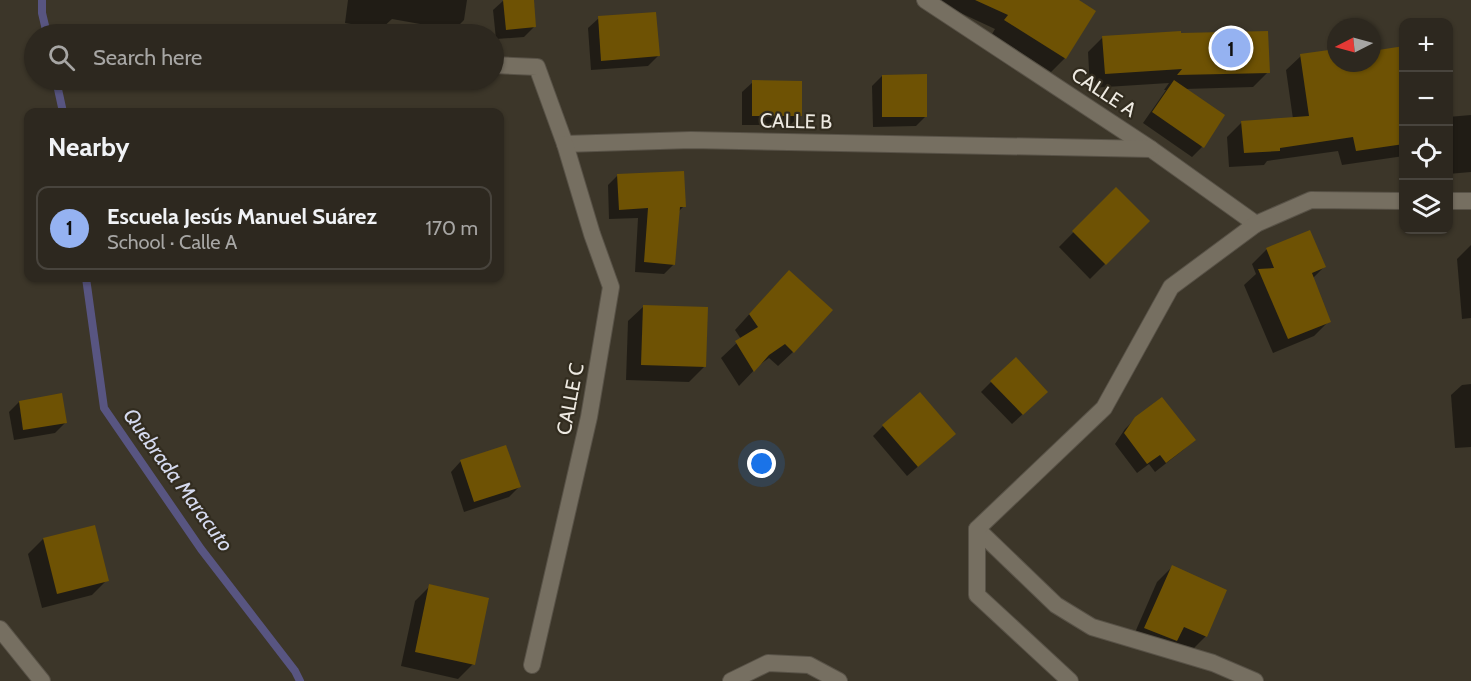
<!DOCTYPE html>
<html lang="en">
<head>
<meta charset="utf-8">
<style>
  body { margin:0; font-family:Cabin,sans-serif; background:#39342c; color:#f1f3f6 }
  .controls { position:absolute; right:18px; top:18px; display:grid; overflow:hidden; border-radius:12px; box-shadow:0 2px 4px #0004 }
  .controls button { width:54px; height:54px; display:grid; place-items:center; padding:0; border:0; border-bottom:2px solid #48443d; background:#2d281f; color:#f1f3f6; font:30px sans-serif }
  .compass { position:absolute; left:1327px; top:18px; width:54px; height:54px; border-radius:50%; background:#2d281f; box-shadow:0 2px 4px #0004; rotate:264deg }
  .you { position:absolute; left:762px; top:464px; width:21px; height:21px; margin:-15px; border:4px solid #fff; border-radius:50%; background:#1a73e8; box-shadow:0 0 0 9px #1a73e833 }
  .badge { display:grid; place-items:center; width:39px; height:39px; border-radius:50%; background:#95b2f1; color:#111; font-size:20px; font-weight:700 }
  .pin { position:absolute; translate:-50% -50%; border:3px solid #fff; box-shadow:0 2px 6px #0006 }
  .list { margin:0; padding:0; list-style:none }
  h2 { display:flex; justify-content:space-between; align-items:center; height:78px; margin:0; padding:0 24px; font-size:26px }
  h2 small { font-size:20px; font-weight:400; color:#a7a6a4 }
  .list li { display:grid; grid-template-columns:39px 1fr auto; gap:18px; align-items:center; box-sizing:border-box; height:84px; margin:0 12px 12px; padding:0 12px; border:2px solid #48443d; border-radius:12px }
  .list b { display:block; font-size:22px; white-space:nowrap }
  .list p { margin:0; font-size:20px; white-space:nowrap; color:#a7a6a4 }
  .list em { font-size:20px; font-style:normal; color:#a7a6a4 }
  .icon { flex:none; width:33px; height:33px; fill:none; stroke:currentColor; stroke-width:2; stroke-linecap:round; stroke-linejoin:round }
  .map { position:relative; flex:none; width:1471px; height:681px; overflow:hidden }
  .search { position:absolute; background:#2d281f; box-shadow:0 2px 4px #0004; left:24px; top:24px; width:480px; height:66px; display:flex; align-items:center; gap:15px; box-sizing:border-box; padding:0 21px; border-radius:33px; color:#a7a6a4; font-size:22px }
  .panel { position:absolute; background:#2d281f; box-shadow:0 2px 4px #0004; left:24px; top:108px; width:480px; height:174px; border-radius:12px }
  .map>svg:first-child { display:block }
</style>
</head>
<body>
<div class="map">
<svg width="1471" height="681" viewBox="0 0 1471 681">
  <rect width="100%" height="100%" fill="#3c3629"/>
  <g fill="#0007">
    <polygon points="348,0 467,0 464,20 454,30 392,19 381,29 345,23"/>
    <polygon points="504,0 532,0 535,26 524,37 496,39 493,10"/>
    <polygon points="933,0 1076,0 1065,58 1051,72 992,34 995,29"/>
    <polygon points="599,18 658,56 648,66 591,70 588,28"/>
    <polygon points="1103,37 1268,72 1253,87 1185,89 1202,147 1192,157 1143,123 1166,90 1164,90 1169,83 1090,88 1088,52"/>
    <polygon points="1404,48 1404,156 1342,165 1338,151 1267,161 1264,165 1229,167 1227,137 1242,122 1293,119 1286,70 1301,56 1336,51 1336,63 1372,63 1372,53"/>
    <polygon points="882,76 926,116 916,126 873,127 872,86"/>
    <polygon points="753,82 801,115 790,125 742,125 742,92"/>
    <polygon points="1471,115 1471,172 1448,174 1448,117"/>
    <polygon points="618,175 684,206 678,212 674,264 664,274 635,272 638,218 609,219 608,185"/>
    <polygon points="1116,189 1148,221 1090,279 1059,247"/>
    <polygon points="1471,245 1471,318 1462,319 1457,259"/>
    <polygon points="1267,249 1324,267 1312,279 1329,321 1314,336 1273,353 1244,285 1256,274 1252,264"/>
    <polygon points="774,287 793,352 778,366 769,358 758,366 739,386 721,358 741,339 735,330"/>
    <polygon points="644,306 704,367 689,382 626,380 628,321"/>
    <polygon points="991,382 1036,402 1012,424 981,392"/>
    <polygon points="1471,384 1471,447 1455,448 1451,395 1462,385"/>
    <polygon points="19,402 66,422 55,433 14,440 9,412"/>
    <polygon points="1136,418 1194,440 1183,450 1155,472 1149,464 1137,473 1115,444 1125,429"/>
    <polygon points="883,426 944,444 907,476 873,436"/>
    <polygon points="461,461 519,487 509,497 464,512 451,472"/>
    <polygon points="43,539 107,580 92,595 42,608 28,554"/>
    <polygon points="1172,567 1206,636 1191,651 1130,644 1157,582"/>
    <polygon points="430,586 473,664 458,679 401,666 415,601"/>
  </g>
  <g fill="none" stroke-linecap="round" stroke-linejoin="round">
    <g stroke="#585581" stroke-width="8">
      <polyline points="42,0 42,13 47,34"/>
      <polyline points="56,80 63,112"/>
      <polyline points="86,278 104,408 201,549 295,671 300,681"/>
    </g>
  </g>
  <g fill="#6e5204">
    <polygon points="503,0 534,0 536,27 506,30"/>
    <polygon points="975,0 1079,0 1096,11 1066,59 1004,20 1008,15"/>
    <polygon points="656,12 660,56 601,61 598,16"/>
    <polygon points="1181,31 1181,33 1268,31 1270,73 1177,75 1182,69 1105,74 1102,36"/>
    <polygon points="1404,46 1404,144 1356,151 1353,137 1280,148 1280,151 1244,153 1241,121 1309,116 1300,54 1336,49 1336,63 1372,63 1372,51"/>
    <polygon points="927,74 927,117 882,117 882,75"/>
    <polygon points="752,80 802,81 802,116 752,116"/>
    <polygon points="1174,80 1225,115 1204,148 1152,112"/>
    <polygon points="684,171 686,207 680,207 675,265 644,262 648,208 619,210 617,174"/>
    <polygon points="1116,187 1150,221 1106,265 1072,231"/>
    <polygon points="1310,230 1326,267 1312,273 1331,322 1288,339 1258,269 1274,268 1266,248"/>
    <polygon points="789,270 833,310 794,353 785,344 769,355 754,372 735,341 758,327 749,314"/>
    <polygon points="643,305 708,307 706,367 641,365"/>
    <polygon points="1016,357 1048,392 1023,415 990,381"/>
    <polygon points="920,392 956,434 918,467 882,425"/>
    <polygon points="62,393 67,423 23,430 19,401"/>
    <polygon points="1162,397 1196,440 1166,463 1160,455 1147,464 1124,433 1135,417"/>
    <polygon points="506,445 521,487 474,502 460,460"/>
    <polygon points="95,525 109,581 57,594 43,538"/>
    <polygon points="1172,565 1227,590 1207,637 1184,627 1177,641 1144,628"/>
    <polygon points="429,584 489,598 475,665 415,652"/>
  </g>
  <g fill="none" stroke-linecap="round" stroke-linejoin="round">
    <defs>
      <g id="minor">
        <polyline points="925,0 1151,149 1256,224"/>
        <polyline points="494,65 537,67 565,144 691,140 1151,149"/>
        <polyline points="977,529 1056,605 1092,627 1213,663 1255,681"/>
        <polyline points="0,629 42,681"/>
        <polyline points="532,665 589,417 611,287 592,234 565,144"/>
      </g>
      <g id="tertiary">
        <polyline points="1448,201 1471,201"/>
        <polyline points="731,681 768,663 809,665 839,681"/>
        <polyline points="1070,681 977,595 977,529 1104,408 1171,287 1256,224 1311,200 1404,201"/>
      </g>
    </defs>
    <use href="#minor" stroke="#585247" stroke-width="18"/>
    <use href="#tertiary" stroke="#585247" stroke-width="18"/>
    <use href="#minor" stroke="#766f61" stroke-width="16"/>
    <use href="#tertiary" stroke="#766f61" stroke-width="16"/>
  </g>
  <g text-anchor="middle" stroke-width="4.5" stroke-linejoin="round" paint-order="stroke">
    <g font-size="20" fill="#eeeae2" stroke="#322c1f">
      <text transform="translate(1104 92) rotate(33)" y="7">CALLE A</text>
      <text transform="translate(796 121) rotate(1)" y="7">CALLE B</text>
      <text transform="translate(570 399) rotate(-79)" y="7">CALLE C</text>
    </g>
    <g font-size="21" font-style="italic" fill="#d5daef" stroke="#322c1f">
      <text transform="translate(178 480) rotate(54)" y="7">Quebrada Maracuto</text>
    </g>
  </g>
</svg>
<div class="controls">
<button>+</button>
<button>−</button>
<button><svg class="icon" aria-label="locate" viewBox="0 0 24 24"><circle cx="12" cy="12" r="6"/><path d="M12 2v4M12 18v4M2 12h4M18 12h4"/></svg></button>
<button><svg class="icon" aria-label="layers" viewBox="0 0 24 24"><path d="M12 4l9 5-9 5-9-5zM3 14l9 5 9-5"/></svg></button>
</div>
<svg class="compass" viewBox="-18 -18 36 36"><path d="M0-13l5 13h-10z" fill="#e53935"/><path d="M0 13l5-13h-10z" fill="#a7a6a4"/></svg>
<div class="you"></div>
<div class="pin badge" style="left:1231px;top:48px">1</div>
<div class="search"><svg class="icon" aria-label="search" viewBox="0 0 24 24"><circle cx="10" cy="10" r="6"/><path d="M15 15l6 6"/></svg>Search here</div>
<section class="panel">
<h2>Nearby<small></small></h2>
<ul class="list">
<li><span class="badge">1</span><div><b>Escuela Jesús Manuel Suárez</b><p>School · Calle A</p></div><em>170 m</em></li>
</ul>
</section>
</div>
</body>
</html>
